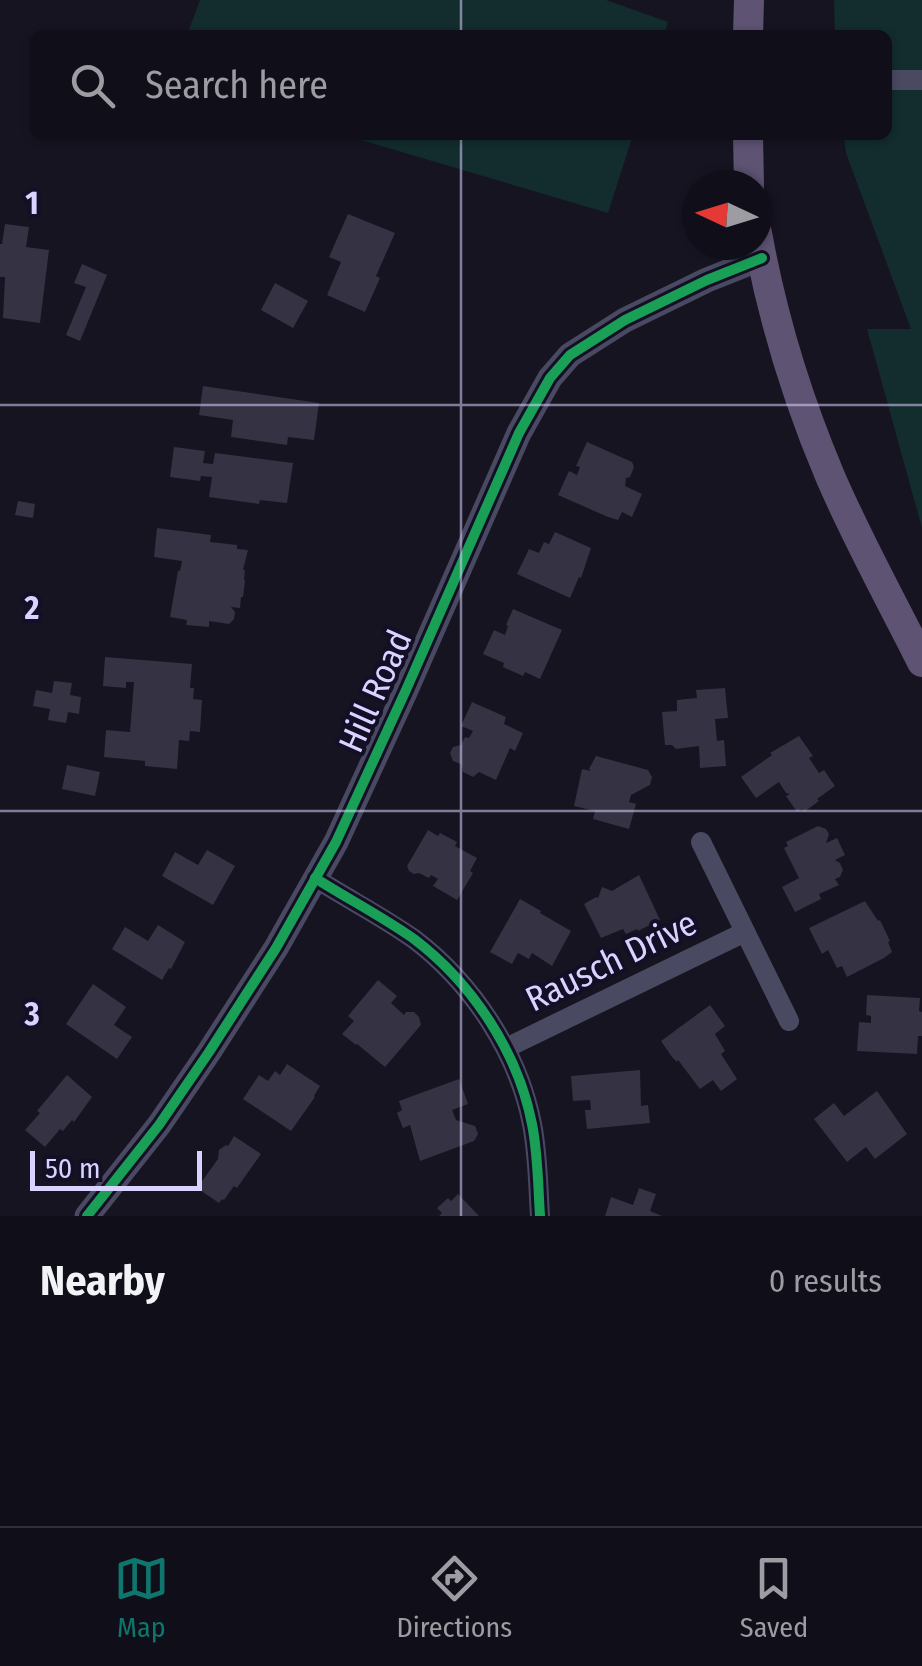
<!DOCTYPE html>
<html lang="en">
<head>
<meta charset="utf-8">
<style>
  body { margin:0; font-family:"Fira Sans Condensed",sans-serif; background:#1e1d26; color:#f1f3f6 }
  .compass { position:absolute; left:682px; top:170px; width:90px; height:90px; border-radius:50%; background:#100f19; box-shadow:0 2px 8px #0004; rotate:274deg }
  .scale { position:absolute; left:30px; bottom:25px; width:172px; box-sizing:border-box; padding-left:10px; border:5px solid #d9d4ff; border-top:0; font-size:28px; line-height:35px; white-space:nowrap; color:#d9d4ff; -webkit-text-stroke:8px #130f26; paint-order:stroke }
  .list { margin:0; padding:0; list-style:none }
  h2 { display:flex; justify-content:space-between; align-items:center; height:130px; margin:0; padding:0 40px; font-size:42px }
  h2 small { font-size:32px; font-weight:400; color:#9c9ca2 }
  .icon { flex:none; width:55px; height:55px; fill:none; stroke:currentColor; stroke-width:2; stroke-linecap:round; stroke-linejoin:round }
  .map { position:relative; flex:none; width:922px; height:1216px; overflow:hidden }
  .search { position:absolute; background:#100f19; box-shadow:0 2px 8px #0004; left:30px; right:30px; top:30px; height:110px; display:flex; align-items:center; gap:25px; box-sizing:border-box; padding:0 35px; border-radius:15px; color:#9c9ca2; font-size:38px }
  .sheet { height:310px; background:#100f19 }
  nav { display:flex; justify-content:space-around; align-items:center; box-sizing:border-box; height:140px; border-top:2px solid #302f38; background:#100f19; font-size:28px; color:#9c9ca2 }
  nav a { display:grid; justify-items:center; gap:5px }
  nav .on { color:#0f766e }
  .map>svg:first-child { display:block }
</style>
</head>
<body>
<div class="map">
<svg width="922" height="1216" viewBox="0 0 922 1216">
  <rect width="100%" height="100%" fill="#161421"/>
  <g fill="#132c2d">
    <polygon points="200,0 606,0 668,22 664,35 187,35"/>
    <polygon points="834,0 922,0 922,528 867,329 911,329 846,153 844,135 887,135 887,35 835,35"/>
    <polygon points="344,135 633,135 608,213"/>
  </g>
  <g fill="#343243">
    <polygon points="348,214 395,233 376,276 380,278 365,312 327,295 341,262 329,257"/>
    <polygon points="5,224 29,227 26,247 49,250 40,323 3,318 5,277 0,277 0,244 2,244"/>
    <polygon points="82,264 107,275 80,341 66,335 86,287 74,283"/>
    <polygon points="275,283 308,301 293,328 261,310"/>
    <polygon points="203,386 319,403 314,440 288,437 287,445 231,437 233,420 199,415"/>
    <polygon points="587,442 632,462 634,467 630,477 626,478 625,486 642,494 632,517 622,512 618,520 608,517 558,495 569,471 577,475 580,467 576,466"/>
    <polygon points="174,447 205,451 203,463 213,464 215,453 293,463 287,503 260,500 259,504 209,497 212,477 201,476 200,481 170,477"/>
    <polygon points="18,501 35,504 33,518 15,515"/>
    <polygon points="157,528 211,535 210,542 237,545 237,549 248,550 243,570 245,570 244,580 245,581 243,597 241,597 240,608 231,607 235,612 234,619 229,624 209,621 209,627 186,625 187,620 170,617 178,571 180,571 182,561 154,557"/>
    <polygon points="555,532 591,548 581,578 579,577 570,598 517,574 529,549 539,553 544,542 549,544"/>
    <polygon points="513,609 562,630 540,679 525,672 523,676 503,667 504,663 483,654 494,630 505,635 508,626 506,625"/>
    <polygon points="105,657 192,664 190,688 194,688 193,699 202,700 200,732 190,731 189,741 179,740 177,769 145,766 145,761 104,757 106,730 130,732 134,682 126,682 126,688 103,686"/>
    <polygon points="54,681 72,683 70,695 81,697 79,714 68,712 66,723 48,720 50,709 33,706 36,690 52,693"/>
    <polygon points="725,688 728,718 715,719 717,741 724,740 726,766 700,768 699,746 676,749 672,745 665,745 662,712 677,711 677,700 697,698 696,690"/>
    <polygon points="472,702 506,717 504,724 523,733 515,751 510,748 496,780 479,772 473,777 463,772 461,764 453,761 450,753 453,747 461,745 465,737 469,738 473,731 461,726"/>
    <polygon points="799,736 813,756 809,758 819,773 824,770 835,786 817,799 819,801 804,812 802,809 797,812 786,796 790,794 786,793 779,782 756,798 741,777 772,755 770,753"/>
    <polygon points="596,756 648,770 652,777 650,785 631,795 629,802 636,804 629,829 593,819 595,811 574,806 582,769 591,771 589,769"/>
    <polygon points="67,765 100,772 95,796 62,789"/>
    <polygon points="818,826 826,829 829,834 826,843 837,838 845,855 835,860 840,863 843,870 840,877 835,879 839,885 819,894 821,899 795,912 782,887 799,878 784,848 788,846 786,842"/>
    <polygon points="428,830 438,836 440,833 457,842 455,846 477,858 470,871 473,873 457,900 433,886 438,879 431,875 429,878 419,873 414,874 409,871 407,866"/>
    <polygon points="207,850 235,866 213,905 162,876 175,852 198,865"/>
    <polygon points="639,875 660,920 638,931 637,929 626,934 623,929 601,938 584,904 596,897 598,898 602,887 612,891"/>
    <polygon points="520,899 541,911 540,913 571,931 552,966 532,953 529,959 518,953 512,964 490,952"/>
    <polygon points="865,901 878,921 880,920 890,941 888,942 892,952 884,958 847,977 842,966 837,968 828,950 822,954 809,928"/>
    <polygon points="158,925 185,942 171,969 169,968 162,980 112,949 125,927 148,941"/>
    <polygon points="378,980 397,996 391,1003 404,1015 406,1012 414,1012 419,1017 421,1025 385,1067 357,1044 356,1045 342,1034 354,1021 348,1016"/>
    <polygon points="93,984 126,1007 114,1025 132,1037 117,1059 66,1024"/>
    <polygon points="867,995 920,998 919,1011 922,1012 922,1036 918,1036 917,1054 857,1051 859,1022 871,1023 871,1016 866,1015"/>
    <polygon points="710,1005 725,1026 715,1034 725,1051 721,1054 737,1079 721,1091 713,1080 700,1089 678,1060 677,1062 672,1057 661,1041"/>
    <polygon points="287,1064 320,1086 314,1096 315,1097 291,1131 243,1099 259,1075 268,1081 275,1071 280,1075"/>
    <polygon points="640,1070 641,1106 648,1105 650,1123 587,1129 585,1110 591,1110 590,1100 573,1101 571,1076"/>
    <polygon points="67,1075 92,1097 74,1122 72,1120 63,1131 60,1129 45,1147 25,1130 40,1113 37,1111"/>
    <polygon points="459,1079 468,1104 452,1110 456,1120 475,1126 478,1134 474,1141 420,1161 410,1125 403,1128 397,1113 402,1110 399,1101"/>
    <polygon points="877,1091 907,1134 875,1159 866,1147 847,1162 814,1119 834,1103 844,1116"/>
    <polygon points="234,1136 261,1154 237,1188 234,1186 224,1200 222,1199 219,1203 197,1188 218,1159 219,1150 226,1145 228,1146"/>
    <polygon points="639,1188 656,1194 650,1211 662,1216 605,1216 611,1197 633,1205"/>
    <polygon points="458,1194 479,1216 439,1216 442,1213 437,1208 448,1198 451,1201"/>
  </g>
  <g fill="none" stroke-linecap="round" stroke-linejoin="round">
    <g stroke="#4a4962" stroke-width="20">
      <polyline points="887,80 922,80"/>
      <polyline points="701,842 789,1021"/>
      <path d="M315,878C348,899 383,917 414,939C472,983 518,1052 532,1124C538,1154 538,1185 540,1216"/>
      <polyline points="506,1048 745,932"/>
    </g>
    <polyline stroke="#4a4962" stroke-width="25" points="87,1216 159,1125 209,1052 276,948 336,842 406,690 519,433 550,378 570,355 625,320 707,280 762,258"/>
    <g stroke="#5e5373" stroke-width="30">
      <polyline points="748,35 749,0"/>
      <polyline points="748,135 749,185"/>
      <path d="M757,233C772,316 797,398 830,476C857,539 891,600 922,662"/>
    </g>
    <defs>
      <g id="cycleway">
        <path d="M315,878C348,899 383,917 414,939C472,983 518,1052 532,1124C538,1154 538,1185 540,1216"/>
        <polyline points="87,1216 159,1125 209,1052 276,948 336,842 406,690 519,433 550,378 570,355 625,320 707,280 762,258"/>
      </g>
    </defs>
    <use href="#cycleway" stroke="#130f26" stroke-width="16"/>
    <use href="#cycleway" stroke="#1a9f57" stroke-width="10"/>
  </g>
  <path fill="none" stroke="#d9d4ff" stroke-width="2.5" stroke-opacity="0.55" d="M461,0V35M461,135V1216M0,405H922M0,811H922"/>
  <g text-anchor="middle" stroke-width="8" stroke-linejoin="round" paint-order="stroke">
    <g font-size="35" fill="#d9d4ff" stroke="#130f26">
      <text transform="translate(375 691) rotate(-66)" y="12">Hill Road</text>
      <text transform="translate(611 961) rotate(-26)" y="12">Rausch Drive</text>
    </g>
  </g>
  <g font-size="32" text-anchor="middle" font-weight="bold" fill="#d9d4ff" stroke="#130f26" stroke-width="8" stroke-linejoin="round" paint-order="stroke">
    <text x="32" y="214">1</text>
    <text x="32" y="619">2</text>
    <text x="32" y="1025">3</text>
  </g>
</svg>
<svg class="compass" viewBox="-18 -18 36 36"><path d="M0-13l5 13h-10z" fill="#e53935"/><path d="M0 13l5-13h-10z" fill="#9c9ca2"/></svg>
<div class="scale">50 m</div>
<div class="search"><svg class="icon" aria-label="search" viewBox="0 0 24 24"><circle cx="10" cy="10" r="6"/><path d="M15 15l6 6"/></svg>Search here</div>
</div>
<section class="sheet">
<h2>Nearby<small>0 results</small></h2>
<ul class="list">
</ul>
</section>
<nav>
<a class="on"><svg class="icon" aria-label="map" viewBox="0 0 24 24"><path d="M3 6l6-2 6 2 6-2v14l-6 2-6-2-6 2zM9 4v14M15 6v14"/></svg>Map</a>
<a><svg class="icon" aria-label="directions" viewBox="0 0 24 24"><path d="M12 3l9 9-9 9-9-9zM9 14v-3h6M13 9l2 2-2 2"/></svg>Directions</a>
<a><svg class="icon" aria-label="saved" viewBox="0 0 24 24"><path d="M7 4h10v16l-5-4-5 4z"/></svg>Saved</a>
</nav>
</body>
</html>
